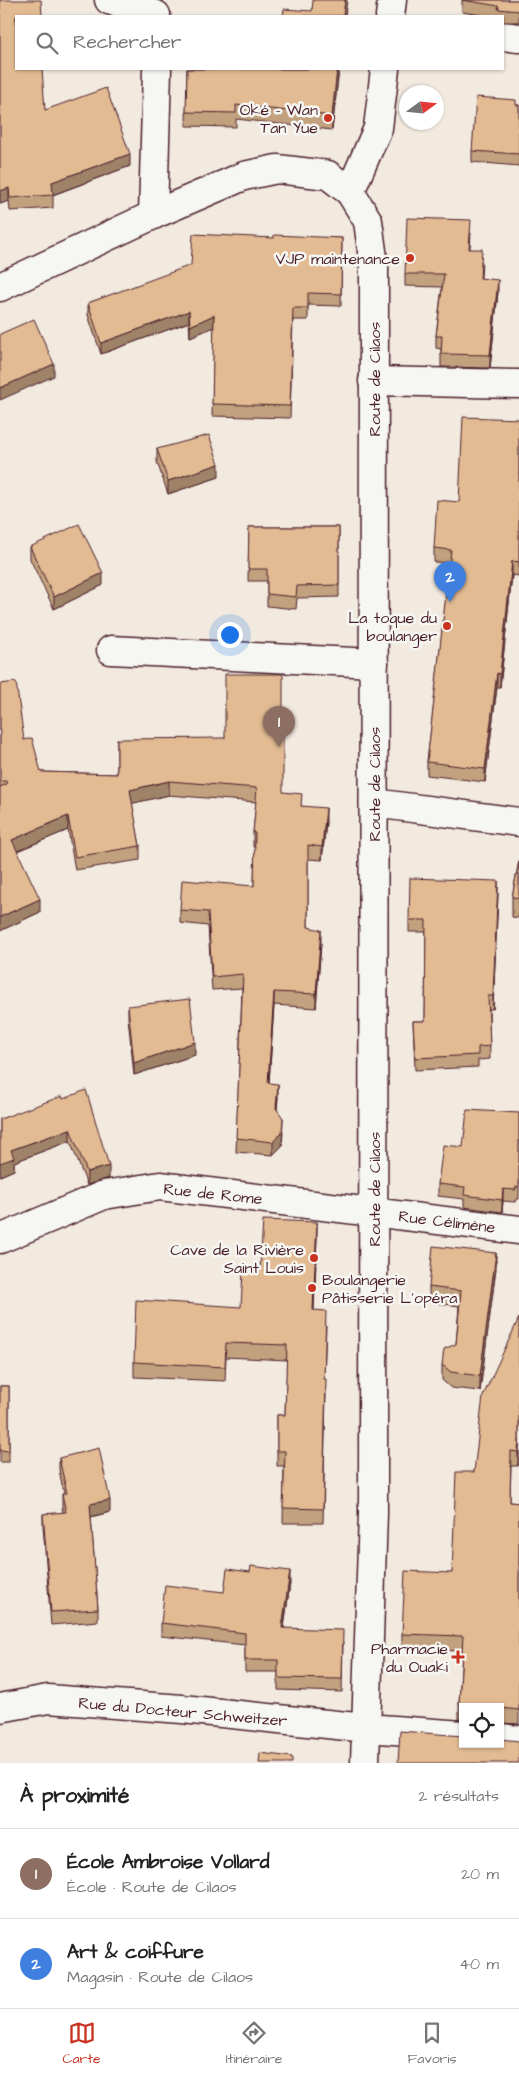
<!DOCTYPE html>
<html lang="fr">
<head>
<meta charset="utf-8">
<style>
  body { margin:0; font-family:"Architects Daughter",sans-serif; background:#f2f2f2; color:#222 }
  .controls { position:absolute; right:15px; bottom:15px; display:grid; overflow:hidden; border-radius:0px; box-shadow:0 1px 4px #0004 }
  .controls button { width:45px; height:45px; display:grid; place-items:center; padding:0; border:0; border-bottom:1px solid #e0e0e0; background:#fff; color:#222; font:25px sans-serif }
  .compass { position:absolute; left:399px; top:85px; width:45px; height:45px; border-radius:50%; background:#fff; box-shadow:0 1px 4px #0004; rotate:75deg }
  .you { position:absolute; left:229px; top:634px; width:18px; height:18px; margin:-12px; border:4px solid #fff; border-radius:50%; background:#1a73e8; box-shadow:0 0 0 8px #1a73e833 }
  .badge { display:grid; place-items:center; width:32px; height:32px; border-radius:50%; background:#c8321e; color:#fff; font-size:16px; font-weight:700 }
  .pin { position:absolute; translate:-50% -41px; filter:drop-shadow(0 1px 2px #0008) }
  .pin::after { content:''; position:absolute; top:26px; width:18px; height:15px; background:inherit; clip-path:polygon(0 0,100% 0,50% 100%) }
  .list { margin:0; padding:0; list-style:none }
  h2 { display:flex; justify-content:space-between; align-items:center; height:65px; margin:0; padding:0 20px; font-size:21px }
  h2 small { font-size:16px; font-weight:400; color:#767676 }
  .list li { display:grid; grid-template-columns:32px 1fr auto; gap:15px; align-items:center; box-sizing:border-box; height:90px; padding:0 20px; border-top:1px solid #e0e0e0 }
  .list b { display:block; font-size:19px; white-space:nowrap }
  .list p { margin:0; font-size:16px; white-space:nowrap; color:#767676 }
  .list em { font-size:16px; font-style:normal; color:#767676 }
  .icon { flex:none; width:28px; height:28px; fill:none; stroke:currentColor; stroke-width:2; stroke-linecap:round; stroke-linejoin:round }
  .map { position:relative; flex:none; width:519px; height:1763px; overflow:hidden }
  .search { position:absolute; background:#fff; box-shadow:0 1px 4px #0004; left:15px; right:15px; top:15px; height:55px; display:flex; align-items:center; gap:12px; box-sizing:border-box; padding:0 18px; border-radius:0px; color:#767676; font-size:19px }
  .sheet { height:245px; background:#fff }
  nav { display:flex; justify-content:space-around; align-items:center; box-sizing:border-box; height:70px; border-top:1px solid #e0e0e0; background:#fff; font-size:14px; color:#767676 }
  nav a { display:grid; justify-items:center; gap:2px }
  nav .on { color:#c8321e }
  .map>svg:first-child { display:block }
</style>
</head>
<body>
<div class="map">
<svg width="519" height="1763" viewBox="0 0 519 1763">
  <rect width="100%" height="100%" fill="#f2eadf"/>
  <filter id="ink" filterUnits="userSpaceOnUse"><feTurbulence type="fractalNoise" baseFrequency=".02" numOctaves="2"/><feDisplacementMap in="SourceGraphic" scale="10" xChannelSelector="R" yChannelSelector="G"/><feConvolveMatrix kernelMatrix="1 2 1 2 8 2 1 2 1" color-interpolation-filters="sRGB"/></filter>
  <g filter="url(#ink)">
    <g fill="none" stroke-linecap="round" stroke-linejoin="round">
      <defs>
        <g id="minor">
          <polyline points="109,0 156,15"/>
          <polyline points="390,16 392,0"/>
          <polyline points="503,36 519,38"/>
          <polyline points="350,192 378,128 385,69"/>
          <polyline points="153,215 157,69"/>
          <polyline points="373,381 519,384"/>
          <polyline points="111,650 374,663"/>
          <polyline points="374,803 519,822"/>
          <polyline points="0,1239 104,1195 160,1186 519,1230"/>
          <polyline points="366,1728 463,1735"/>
          <polyline points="500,1738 519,1740"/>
        </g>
        <g id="secondary">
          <polyline points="0,287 153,215 244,176 277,169 328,175 350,192 368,221 374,266 373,1513 365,1763"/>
          <polyline points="0,1708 48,1699 182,1709 366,1728"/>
        </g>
      </defs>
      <use href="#minor" stroke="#4a1f2b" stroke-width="31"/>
      <use href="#secondary" stroke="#4a1f2b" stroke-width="31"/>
      <use href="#minor" stroke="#f6f6f2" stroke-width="28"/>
      <use href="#secondary" stroke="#f6f6f2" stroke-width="28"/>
    </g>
    <g fill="#c2a17e" stroke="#4a1f2b">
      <polygon points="0,0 16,16 45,110 130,166 53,195 53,208 10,211 9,201 0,204"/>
      <polygon points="462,0 519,0 519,22 503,22 503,16 488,16 462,12"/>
      <polygon points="187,69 339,69 332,130 236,119 236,127 186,126"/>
      <polygon points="516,105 519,105 519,166 472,162 472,151"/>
      <polygon points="471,233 470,249 482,262 481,278 498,292 490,368 441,367 441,349 436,348 436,336 442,287 405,286 405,274"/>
      <polygon points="274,238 342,238 341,306 308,305 308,320 293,320 290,418 212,416 214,327 190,337 189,322 101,354 88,315 88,303"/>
      <polygon points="519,419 519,576 512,575 500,687 497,687 485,782 427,775 427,762 450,563 434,562 434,548 459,502"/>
      <polygon points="157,449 219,477 168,494 157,462"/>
      <polygon points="249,527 339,527 339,597 297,598 296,609 267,606 267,581 248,581"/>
      <polygon points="30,547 103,585 54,609 30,559"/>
      <polygon points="0,684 24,740 41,772 117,774 117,739 283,792 302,806 326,822 322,860 308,859 308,927 321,943 316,1008 274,1005 269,1083 278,1097 277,1110 283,1132 282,1146 273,1155 236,1152 242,988 212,990 208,926 180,923 180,910 254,886 255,847 253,847 253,833 256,802 169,795 132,803 140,846 140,860 75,870 68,830 17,851 40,912 0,931"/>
      <polygon points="519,861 519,918 512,917 512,897"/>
      <polygon points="498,893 493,1009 489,1009 490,1059 478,1060 478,1067 415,1070 413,1021 425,1021 426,932 409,932 409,920"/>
      <polygon points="128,1006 195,1055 134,1075 128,1018"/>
      <polygon points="63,1099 109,1178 87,1185 70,1141 14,1162 14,1170 0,1176 0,1119"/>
      <polygon points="519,1113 519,1199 516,1199 515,1202 503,1201 502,1212 464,1207 464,1199 438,1196 438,1184 463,1147"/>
      <polygon points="317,1237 314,1310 326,1326 324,1379 326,1394 323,1523 283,1523 284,1466 277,1466 277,1415 285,1415 287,1360 226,1357 225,1381 134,1377 134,1362 241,1307 260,1271"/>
      <polygon points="496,1268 480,1391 451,1388 442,1380 442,1365 456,1344 459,1306 429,1302 429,1287"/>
      <polygon points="519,1318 519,1455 518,1466 511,1466 510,1502 519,1503 519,1724 500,1723 500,1707 463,1707 463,1720 459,1719 459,1704 462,1651 402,1649 402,1634 452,1573 474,1472"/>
      <rect x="0" y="1386" width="9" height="76"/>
      <polygon points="59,1458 110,1512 91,1517 98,1609 98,1621 51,1625 43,1526 43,1514 63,1513 62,1507 62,1494 64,1494 59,1470"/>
      <polygon points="290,1583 284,1628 343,1642 342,1692 278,1690 278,1672 245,1672 245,1645 161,1636 161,1623 224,1592"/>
    </g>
    <g fill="#9e8367" stroke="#4a1f2b">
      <polygon points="345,0 347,0 345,16 343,16"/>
      <polygon points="337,69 339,69 332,130 332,116"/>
      <polygon points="130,154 130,166 52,195 52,182"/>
      <polygon points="9,188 9,201 0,204 0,191"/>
      <polygon points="498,280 498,292 490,368 490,355"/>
      <polygon points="189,311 189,322 101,354 101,343"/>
      <polygon points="214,315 214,327 190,337 190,326"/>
      <polygon points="54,364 54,376 0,400 0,388"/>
      <polygon points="219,464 219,477 168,494 168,481"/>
      <polygon points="512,561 512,575 500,687 500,674"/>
      <polygon points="103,573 103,585 54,609 54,597"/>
      <polygon points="497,673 497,687 485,782 485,769"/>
      <polygon points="169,781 169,795 130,804 130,790"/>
      <polygon points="326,808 326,822 322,860 322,847"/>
      <polygon points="68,816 68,830 12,853 12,840"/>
      <polygon points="498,881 498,893 493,1009 493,996"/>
      <polygon points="40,899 40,912 0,931 0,917"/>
      <polygon points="321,930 321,943 316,1008 316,994"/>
      <polygon points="274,992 274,1005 268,1097 268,1083"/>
      <polygon points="195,1042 195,1055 134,1075 134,1063"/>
      <polygon points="278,1084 278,1097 276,1122 276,1108"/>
      <polygon points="283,1118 282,1146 273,1155 273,1142"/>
      <polygon points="70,1129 70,1141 14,1162 14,1170 0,1176 0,1163 11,1150"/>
      <polygon points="109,1166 109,1178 87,1185 87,1172"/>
      <polygon points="503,1189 503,1201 502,1212 502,1200"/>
      <polygon points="317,1222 317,1237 313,1325 313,1310"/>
      <polygon points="496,1253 496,1268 480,1391 480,1376"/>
      <polygon points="519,1440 519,1455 518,1466 518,1452"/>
      <polygon points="110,1500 110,1512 90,1517 90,1504"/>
      <polygon points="290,1571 290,1583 282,1640 282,1628"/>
    </g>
    <g fill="#e2bb93" stroke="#4a1f2b">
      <polygon points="0,0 41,0 42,16 16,16 16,69 42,69 45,110 106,88 130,154 52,182 53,195 10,198 9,188 0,191"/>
      <polygon points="313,0 345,0 343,16 283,16 284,9 312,11"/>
      <polygon points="462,0 519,0 519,11 498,9 499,6"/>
      <polygon points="187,69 337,69 332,116 236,105 236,113 186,112"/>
      <polygon points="476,97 516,100 516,105 519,105 519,154 472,151"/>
      <polygon points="407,218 471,220 469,249 482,249 480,278 498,280 490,355 441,354 442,336 436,336 444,274 405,274"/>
      <polygon points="193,234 274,238 274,235 342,238 341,294 308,293 308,308 293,308 290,406 212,404 214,315 190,326 189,311 101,343 88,303 191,265"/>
      <polygon points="34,319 54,364 0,388 0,334"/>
      <polygon points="463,417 519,419 519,562 512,561 500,674 497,673 485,769 427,762 451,550 434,548 437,500 459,502"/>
      <polygon points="209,435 219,464 168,481 157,449"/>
      <polygon points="79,524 103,573 54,597 30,547"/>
      <polygon points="249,527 339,527 339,585 297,586 296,597 267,594 267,569 248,569"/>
      <polygon points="225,674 283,674 283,792 302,794 301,806 326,808 322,847 308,845 308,927 321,930 316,994 274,992 268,1083 278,1084 276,1108 283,1118 282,1132 273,1142 236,1138 243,974 212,977 208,912 180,910 182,880 254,886 255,833 253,833 257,788 169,781 130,790 140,846 75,857 68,816 12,840 40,899 0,917 0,787 7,784 6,781 0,781 0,684 16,682 24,740 32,738 41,772 117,774 117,739 225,738"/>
      <polygon points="519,861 519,898 512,897"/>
      <polygon points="410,878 498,881 493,996 488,996 490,1046 478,1047 478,1055 415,1058 413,1021 425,1021 426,920 409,920"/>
      <polygon points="190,999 195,1042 134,1063 128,1006"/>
      <polygon points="86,1090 109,1166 87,1172 70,1129 11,1150 14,1158 0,1163 0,1119 62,1096 63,1099"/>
      <polygon points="467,1110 519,1113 519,1187 516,1187 515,1190 503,1189 502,1200 464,1195 465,1187 438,1184 443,1145 463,1147"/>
      <polygon points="263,1220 317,1222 313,1310 326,1311 324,1379 326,1379 323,1509 283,1508 285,1451 277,1451 277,1415 285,1415 287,1345 226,1343 225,1367 134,1362 136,1300 241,1307 243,1271 260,1271"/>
      <polygon points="433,1246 496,1253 480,1376 451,1372 442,1365 444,1349 456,1344 461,1291 429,1287"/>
      <polygon points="519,1318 519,1440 518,1452 511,1451 510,1502 519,1503 519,1710 500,1708 500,1707 469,1707 459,1704 463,1636 402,1634 405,1571 452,1573 456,1472 474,1472 483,1396"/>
      <polygon points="0,1386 9,1386 9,1451 0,1450"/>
      <polygon points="99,1448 110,1500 90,1504 98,1609 51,1612 43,1514 66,1512 62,1494 67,1493 59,1458"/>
      <polygon points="251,1566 290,1571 282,1628 343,1630 342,1679 278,1678 278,1660 245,1660 245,1633 161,1623 165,1585 224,1592 227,1569 250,1572"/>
      <polygon points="400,1731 463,1736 463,1744 500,1744 500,1739 519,1741 519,1763 398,1763"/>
      <polygon points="260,1753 292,1757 292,1763 259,1763"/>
    </g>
  </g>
  <g fill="#c8321e" stroke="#f6f6f2" stroke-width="2">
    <circle cx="328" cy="118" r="5"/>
    <circle cx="410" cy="258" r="5"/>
    <circle cx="447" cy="626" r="5"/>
    <circle cx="314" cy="1258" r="5"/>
    <circle cx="312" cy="1288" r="5"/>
    <path d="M455.5 1649.5h5v5h5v5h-5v5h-5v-5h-5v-5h5z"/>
  </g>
  <g text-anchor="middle" stroke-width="5" stroke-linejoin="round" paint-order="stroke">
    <g font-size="16" fill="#4a1f2b" stroke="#f6f6f2" text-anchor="end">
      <text x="318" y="115">Oké - Wan<tspan x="318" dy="18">Tan Yue</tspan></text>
      <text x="400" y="264">VJP maintenance</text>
      <text x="437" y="623">La toque du<tspan x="437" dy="18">boulanger</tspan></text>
      <text x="304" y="1255">Cave de la Rivière<tspan x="304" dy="18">Saint Louis</tspan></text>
      <text x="322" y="1285" text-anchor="start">Boulangerie<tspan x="322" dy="18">Pâtisserie L'opéra</tspan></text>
      <text x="448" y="1654">Pharmacie<tspan x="448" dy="18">du Ouaki</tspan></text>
    </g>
    <g font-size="16" fill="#4a1f2b" stroke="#f6f6f2">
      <text transform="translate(374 379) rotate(-90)" y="6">Route de Cilaos</text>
      <text transform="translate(374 784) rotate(-90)" y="6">Route de Cilaos</text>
      <text transform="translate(374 1189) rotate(-90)" y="6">Route de Cilaos</text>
      <text transform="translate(213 1193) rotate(6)" y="6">Rue de Rome</text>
      <text transform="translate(447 1221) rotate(7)" y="6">Rue Célimène</text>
      <text transform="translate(183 1711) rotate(5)" y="6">Rue du Docteur Schweitzer</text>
    </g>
  </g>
</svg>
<div class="controls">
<button><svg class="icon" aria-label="locate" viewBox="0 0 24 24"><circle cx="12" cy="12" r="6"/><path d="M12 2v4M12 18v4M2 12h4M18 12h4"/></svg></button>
</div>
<svg class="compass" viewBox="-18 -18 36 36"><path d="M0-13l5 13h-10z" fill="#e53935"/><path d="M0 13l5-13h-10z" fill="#767676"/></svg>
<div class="you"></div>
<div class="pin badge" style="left:279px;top:747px;background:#8d6e63">1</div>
<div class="pin badge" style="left:450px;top:602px;background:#3f7fe0">2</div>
<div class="search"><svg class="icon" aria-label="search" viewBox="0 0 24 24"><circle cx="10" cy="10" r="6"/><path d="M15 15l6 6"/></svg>Rechercher</div>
</div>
<section class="sheet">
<h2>À proximité<small>2 résultats</small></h2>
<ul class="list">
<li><span class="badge" style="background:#8d6e63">1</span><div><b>École Ambroise Vollard</b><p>École · Route de Cilaos</p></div><em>20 m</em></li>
<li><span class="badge" style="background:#3f7fe0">2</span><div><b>Art &amp; coiffure</b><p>Magasin · Route de Cilaos</p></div><em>40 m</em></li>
</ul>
</section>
<nav>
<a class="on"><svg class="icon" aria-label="map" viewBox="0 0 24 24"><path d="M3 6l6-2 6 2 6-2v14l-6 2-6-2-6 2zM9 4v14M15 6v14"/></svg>Carte</a>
<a><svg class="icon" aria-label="directions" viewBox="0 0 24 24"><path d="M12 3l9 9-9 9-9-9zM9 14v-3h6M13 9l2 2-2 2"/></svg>Itinéraire</a>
<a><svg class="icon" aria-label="saved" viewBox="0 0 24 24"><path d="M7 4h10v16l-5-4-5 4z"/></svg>Favoris</a>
</nav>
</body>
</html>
